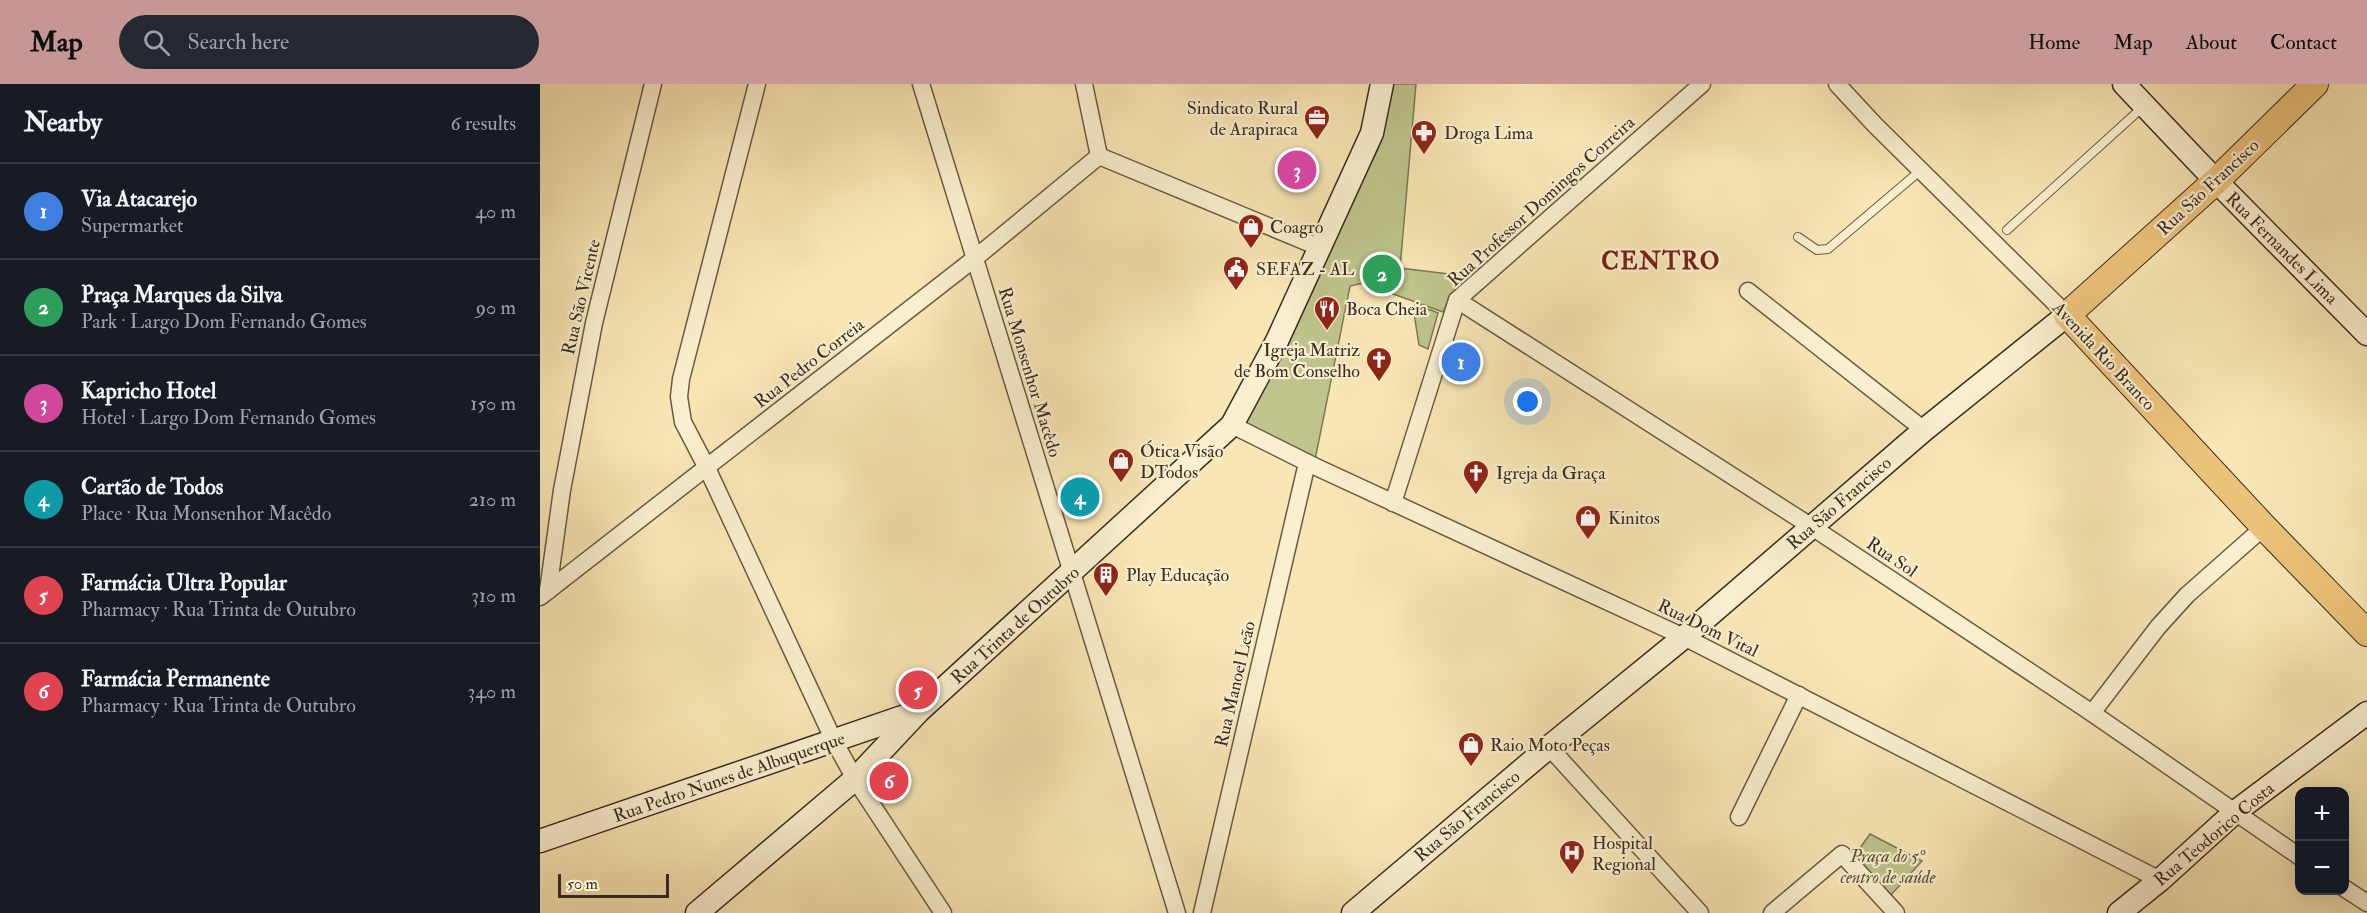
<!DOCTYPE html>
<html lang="en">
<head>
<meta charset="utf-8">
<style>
  body { margin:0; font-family:"IM FELL Double Pica",serif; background:#242831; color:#f1f3f6 }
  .controls { position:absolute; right:18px; bottom:18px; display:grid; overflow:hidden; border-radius:12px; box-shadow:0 6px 24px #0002 }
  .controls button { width:54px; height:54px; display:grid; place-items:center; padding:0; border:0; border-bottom:2px solid #363941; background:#171b24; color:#f1f3f6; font:30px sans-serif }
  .scale { position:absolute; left:18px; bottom:15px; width:111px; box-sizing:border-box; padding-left:6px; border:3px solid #3c2b23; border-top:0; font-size:16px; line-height:21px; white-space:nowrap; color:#3c2b23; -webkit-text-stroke:4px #faefce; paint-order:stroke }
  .you { position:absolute; left:988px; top:318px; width:21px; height:21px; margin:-15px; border:4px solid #fff; border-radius:50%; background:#1a73e8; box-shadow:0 0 0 9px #1a73e833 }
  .badge { display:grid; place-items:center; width:39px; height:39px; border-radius:50%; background:#c59692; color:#fff; font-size:20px; font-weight:700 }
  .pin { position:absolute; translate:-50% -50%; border:3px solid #fff; box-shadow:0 2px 6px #0006 }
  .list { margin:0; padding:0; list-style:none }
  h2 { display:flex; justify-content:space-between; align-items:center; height:78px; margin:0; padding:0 24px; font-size:26px }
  h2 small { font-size:20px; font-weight:400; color:#9ea1a6 }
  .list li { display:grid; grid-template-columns:39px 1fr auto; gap:18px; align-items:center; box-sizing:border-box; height:96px; padding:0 24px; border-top:2px solid #363941 }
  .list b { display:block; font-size:22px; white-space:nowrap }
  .list p { margin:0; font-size:20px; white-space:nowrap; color:#9ea1a6 }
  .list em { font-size:20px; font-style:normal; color:#9ea1a6 }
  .icon { flex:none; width:33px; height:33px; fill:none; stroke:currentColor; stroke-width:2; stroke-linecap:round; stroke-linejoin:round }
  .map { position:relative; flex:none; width:1827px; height:829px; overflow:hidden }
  header { display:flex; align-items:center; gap:36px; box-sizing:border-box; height:84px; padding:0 30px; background:#c59692; color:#111 }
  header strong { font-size:28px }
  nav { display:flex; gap:33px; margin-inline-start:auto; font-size:21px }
  .search { width:420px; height:54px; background:#242831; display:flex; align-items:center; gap:15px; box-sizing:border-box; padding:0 21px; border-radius:33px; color:#9ea1a6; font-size:22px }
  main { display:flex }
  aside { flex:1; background:#171b24 }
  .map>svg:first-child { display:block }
</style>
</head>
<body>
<header>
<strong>Map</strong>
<div class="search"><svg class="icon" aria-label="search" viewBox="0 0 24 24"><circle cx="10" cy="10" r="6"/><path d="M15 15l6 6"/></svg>Search here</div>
<nav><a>Home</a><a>Map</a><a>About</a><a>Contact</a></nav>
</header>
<main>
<aside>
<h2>Nearby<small>6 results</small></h2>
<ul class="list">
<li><span class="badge" style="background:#3f7fe0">1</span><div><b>Via Atacarejo</b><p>Supermarket</p></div><em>40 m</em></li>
<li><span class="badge" style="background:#2e9e5b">2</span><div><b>Praça Marques da Silva</b><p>Park · Largo Dom Fernando Gomes</p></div><em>90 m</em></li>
<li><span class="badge" style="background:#d1479c">3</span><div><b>Kapricho Hotel</b><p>Hotel · Largo Dom Fernando Gomes</p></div><em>150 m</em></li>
<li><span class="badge" style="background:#0f9aa8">4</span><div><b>Cartão de Todos</b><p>Place · Rua Monsenhor Macêdo</p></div><em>210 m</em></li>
<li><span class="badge" style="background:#e0444e">5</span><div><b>Farmácia Ultra Popular</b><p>Pharmacy · Rua Trinta de Outubro</p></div><em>310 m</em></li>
<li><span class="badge" style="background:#e0444e">6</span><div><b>Farmácia Permanente</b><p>Pharmacy · Rua Trinta de Outubro</p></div><em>340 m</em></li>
</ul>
</aside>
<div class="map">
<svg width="1827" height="829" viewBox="0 0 1827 829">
  <rect width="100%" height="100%" fill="#f8e6b4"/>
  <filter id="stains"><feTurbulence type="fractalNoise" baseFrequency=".00333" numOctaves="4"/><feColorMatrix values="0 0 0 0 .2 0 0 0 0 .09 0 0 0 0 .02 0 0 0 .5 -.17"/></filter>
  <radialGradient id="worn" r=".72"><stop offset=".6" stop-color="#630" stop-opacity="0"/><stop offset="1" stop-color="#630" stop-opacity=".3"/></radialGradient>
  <g fill="#bec48c" stroke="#7d7858" stroke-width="1.5">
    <polygon points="848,0 876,0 860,184 934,193 910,213 903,228 823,199 810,202 775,376 701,339 838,65"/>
    <polygon points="876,220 898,229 888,265 879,261 873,223"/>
    <polygon points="1330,750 1382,777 1350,812 1312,775"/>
  </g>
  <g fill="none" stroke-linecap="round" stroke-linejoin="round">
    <defs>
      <g id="lane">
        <polyline points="1467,146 1604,22"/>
        <polyline points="1258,153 1277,166 1288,165 1381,86"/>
      </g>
      <g id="street">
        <polyline points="217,0 141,295 139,313 143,338 167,384 294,657 315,695 403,829"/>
        <polyline points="381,0 637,829"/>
        <polyline points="544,0 559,72"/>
        <polyline points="1297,0 1335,41 1527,231"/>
        <polyline points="559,72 781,164"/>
        <polyline points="1208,207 1384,346"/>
        <polyline points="917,216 1272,443 1552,629 1760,773"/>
        <polyline points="692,341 774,382 1144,553 1620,796"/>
        <polyline points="853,419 917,216 1162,0"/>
        <polyline points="8,507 22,406 54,239 113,0"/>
        <polyline points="0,513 434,175 559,72"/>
        <polyline points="1552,629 1618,543 1647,511 1724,443"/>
        <polyline points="1009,663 1160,829"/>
        <polyline points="1199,733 1259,611"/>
        <polyline points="1804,804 1827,819"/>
        <polyline points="662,829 767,379"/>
        <polyline points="1232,829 1302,770 1356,829"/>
      </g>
      <g id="secondary">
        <polyline points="1584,0 1676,97 1827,250"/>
        <polyline points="0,757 374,629"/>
        <polyline points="157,829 315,695 379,627 692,341 737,257 832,49 842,0"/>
        <polyline points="813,829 1009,663 1144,553 1384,346 1527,231"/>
        <polyline points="1579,829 1620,796 1695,728 1827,629"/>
      </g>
      <polyline id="primary" points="1775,0 1676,97 1527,231 1724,443 1827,549"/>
    </defs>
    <use href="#lane" stroke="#6b5a47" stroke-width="10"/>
    <use href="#street" stroke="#6b5a47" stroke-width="19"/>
    <use href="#secondary" stroke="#3c2b23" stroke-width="25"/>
    <use href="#primary" stroke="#3c2b23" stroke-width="28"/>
    <use href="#lane" stroke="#faefce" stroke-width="8"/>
    <use href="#street" stroke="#faefce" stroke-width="16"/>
    <use href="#secondary" stroke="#faefce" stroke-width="22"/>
    <use href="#primary" stroke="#ecc37a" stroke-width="26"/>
  </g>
  <defs>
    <symbol id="office-pin" viewBox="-11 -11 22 30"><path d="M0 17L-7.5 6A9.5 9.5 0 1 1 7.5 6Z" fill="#8f2418" stroke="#faefce"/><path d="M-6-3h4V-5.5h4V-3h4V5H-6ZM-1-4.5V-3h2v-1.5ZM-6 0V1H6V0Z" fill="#fff"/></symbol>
    <symbol id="pharmacy-pin" viewBox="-11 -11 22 30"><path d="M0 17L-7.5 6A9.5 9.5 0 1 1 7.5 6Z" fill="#8f2418" stroke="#faefce"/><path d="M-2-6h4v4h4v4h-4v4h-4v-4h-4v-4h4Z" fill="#fff"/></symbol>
    <symbol id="shop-pin" viewBox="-11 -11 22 30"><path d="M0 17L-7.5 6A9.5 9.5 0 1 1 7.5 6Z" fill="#8f2418" stroke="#faefce"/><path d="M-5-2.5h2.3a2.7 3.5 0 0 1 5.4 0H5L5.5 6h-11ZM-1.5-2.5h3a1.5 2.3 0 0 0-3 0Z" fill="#fff"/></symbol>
    <symbol id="civic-pin" viewBox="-11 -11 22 30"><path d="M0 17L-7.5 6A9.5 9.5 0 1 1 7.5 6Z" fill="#8f2418" stroke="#faefce"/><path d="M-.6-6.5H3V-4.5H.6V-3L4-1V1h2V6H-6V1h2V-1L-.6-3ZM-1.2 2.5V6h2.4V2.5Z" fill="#fff"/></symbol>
    <symbol id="restaurant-pin" viewBox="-11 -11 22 30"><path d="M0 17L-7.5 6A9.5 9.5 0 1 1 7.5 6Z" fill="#8f2418" stroke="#faefce"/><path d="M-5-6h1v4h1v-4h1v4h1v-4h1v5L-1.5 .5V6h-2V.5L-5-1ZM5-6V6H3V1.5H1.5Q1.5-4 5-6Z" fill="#fff"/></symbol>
    <symbol id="church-pin" viewBox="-11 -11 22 30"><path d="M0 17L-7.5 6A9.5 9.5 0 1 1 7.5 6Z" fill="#8f2418" stroke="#faefce"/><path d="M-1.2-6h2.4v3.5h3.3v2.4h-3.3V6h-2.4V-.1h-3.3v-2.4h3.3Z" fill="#fff"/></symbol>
    <symbol id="building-pin" viewBox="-11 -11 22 30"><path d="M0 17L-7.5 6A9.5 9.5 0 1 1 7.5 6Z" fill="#8f2418" stroke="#faefce"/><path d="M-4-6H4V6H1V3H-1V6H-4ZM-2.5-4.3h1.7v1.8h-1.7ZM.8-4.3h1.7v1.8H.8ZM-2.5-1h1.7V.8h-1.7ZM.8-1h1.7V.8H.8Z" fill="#fff"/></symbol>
    <symbol id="hospital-pin" viewBox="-11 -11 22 30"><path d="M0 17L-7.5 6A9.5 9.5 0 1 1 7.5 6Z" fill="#8f2418" stroke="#faefce"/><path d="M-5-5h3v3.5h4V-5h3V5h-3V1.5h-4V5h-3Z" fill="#fff"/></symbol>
  </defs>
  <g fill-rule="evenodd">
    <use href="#office-pin" x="762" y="19" width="30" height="40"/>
    <use href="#pharmacy-pin" x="869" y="34" width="30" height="40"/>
    <use href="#shop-pin" x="696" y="128" width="30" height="40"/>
    <use href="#civic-pin" x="681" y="170" width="30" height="40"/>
    <use href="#restaurant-pin" x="772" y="210" width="30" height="40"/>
    <use href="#church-pin" x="824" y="261" width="30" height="40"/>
    <use href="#shop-pin" x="566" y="362" width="30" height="40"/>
    <use href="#church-pin" x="921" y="374" width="30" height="40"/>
    <use href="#shop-pin" x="1033" y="419" width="30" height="40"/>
    <use href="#building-pin" x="551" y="476" width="30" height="40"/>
    <use href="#shop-pin" x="916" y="646" width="30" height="40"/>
    <use href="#hospital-pin" x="1017" y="754" width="30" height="40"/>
  </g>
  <g text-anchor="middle" stroke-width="4.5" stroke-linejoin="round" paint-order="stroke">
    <g font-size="18" fill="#3c2b23" stroke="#faefce" text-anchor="start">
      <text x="758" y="30" text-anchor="end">Sindicato Rural<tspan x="758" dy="21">de Arapiraca</tspan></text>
      <text x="904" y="55">Droga Lima</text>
      <text x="730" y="149">Coagro</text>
      <text x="716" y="191">SEFAZ - AL</text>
      <text x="806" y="231">Boca Cheia</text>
      <text x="820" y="272" text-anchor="end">Igreja Matriz<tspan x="820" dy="21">de Bom Conselho</tspan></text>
      <text x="600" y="373">Ótica Visão<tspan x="600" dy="21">DTodos</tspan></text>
      <text x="956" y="395">Igreja da Graça</text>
      <text x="1068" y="440">Kinitos</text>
      <text x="586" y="497">Play Educação</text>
      <text x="950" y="667">Raio Moto Peças</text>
      <text x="1052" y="765">Hospital<tspan x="1052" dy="21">Regional</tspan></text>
    </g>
    <g font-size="18" fill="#3c2b23" stroke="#faefce">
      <text transform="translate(1668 103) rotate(-43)" y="6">Rua São Francisco</text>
      <text transform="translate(1001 117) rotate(-42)" y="6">Rua Professor Domingos Correira</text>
      <text transform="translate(1742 164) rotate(45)" y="6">Rua Fernandes Lima</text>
      <text transform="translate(41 213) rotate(-77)" y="6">Rua São Vicente</text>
      <text transform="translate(1564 272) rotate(47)" y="6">Avenida Rio Branco</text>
      <text transform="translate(269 279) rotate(-38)" y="6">Rua Pedro Correia</text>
      <text transform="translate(490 288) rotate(73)" y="6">Rua Monsenhor Macêdo</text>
      <text transform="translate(1299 419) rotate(-41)" y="6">Rua São Francisco</text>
      <text transform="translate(1352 473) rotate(34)" y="6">Rua Sol</text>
      <text transform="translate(475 541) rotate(-42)" y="6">Rua Trinta de Outubro</text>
      <text transform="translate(1168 544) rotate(26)" y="6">Rua Dom Vital</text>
      <text transform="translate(695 600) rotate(-77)" y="6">Rua Manoel Leão</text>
      <text transform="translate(189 693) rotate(-19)" y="6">Rua Pedro Nunes de Albuquerque</text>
      <text transform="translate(927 732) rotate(-40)" y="6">Rua São Francisco</text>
      <text transform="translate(1674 750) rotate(-40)" y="6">Rua Teodorico Costa</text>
    </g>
    <g font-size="18" font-style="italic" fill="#5c513d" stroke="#faefce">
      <text x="1348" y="778">Praça do 5º<tspan x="1348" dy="21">centro de saúde</tspan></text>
    </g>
    <g font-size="24" font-weight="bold" letter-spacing="1.5" fill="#7a1f14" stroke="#faefce">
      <text x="1121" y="185">CENTRO</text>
    </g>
  </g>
  <rect width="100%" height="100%" filter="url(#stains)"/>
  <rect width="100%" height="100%" fill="url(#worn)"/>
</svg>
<div class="controls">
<button>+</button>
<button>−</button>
</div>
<div class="scale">50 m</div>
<div class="you"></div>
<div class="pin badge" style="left:921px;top:278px;background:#3f7fe0">1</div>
<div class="pin badge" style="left:842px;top:190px;background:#2e9e5b">2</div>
<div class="pin badge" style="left:757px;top:86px;background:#d1479c">3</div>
<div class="pin badge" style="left:540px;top:413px;background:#0f9aa8">4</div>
<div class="pin badge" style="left:378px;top:606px;background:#e0444e">5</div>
<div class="pin badge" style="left:349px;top:697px;background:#e0444e">6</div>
</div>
</main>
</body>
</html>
